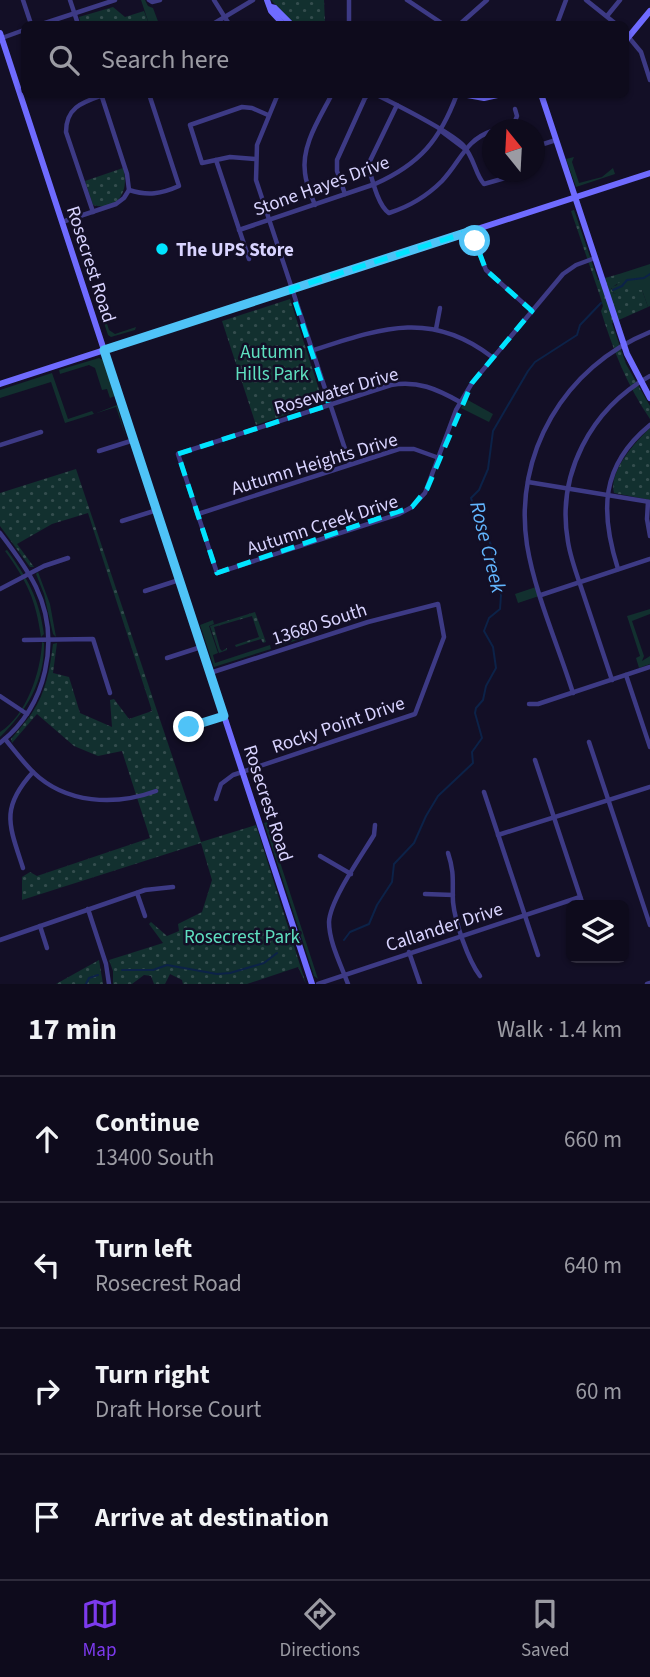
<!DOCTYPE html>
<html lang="en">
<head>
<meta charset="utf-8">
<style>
  body { margin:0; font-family:"Source Sans 3",sans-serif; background:#1c1929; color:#f1f3f6 }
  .controls { position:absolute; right:21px; bottom:21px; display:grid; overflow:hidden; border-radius:10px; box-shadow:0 2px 5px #0004 }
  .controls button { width:63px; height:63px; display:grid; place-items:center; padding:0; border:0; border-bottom:2px solid #2e2b3b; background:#0e0b1c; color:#f1f3f6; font:35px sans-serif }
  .compass { position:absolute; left:482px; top:119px; width:63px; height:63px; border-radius:50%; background:#0e0b1c; box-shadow:0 2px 5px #0004; rotate:342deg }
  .stop { position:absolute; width:21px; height:21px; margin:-16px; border:5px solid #4fc3f7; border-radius:50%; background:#fff }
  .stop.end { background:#4fc3f7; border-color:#fff; box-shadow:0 2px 7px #0008 }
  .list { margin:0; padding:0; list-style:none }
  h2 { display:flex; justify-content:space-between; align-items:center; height:91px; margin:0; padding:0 28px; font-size:30px }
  h2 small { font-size:23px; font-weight:400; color:#9b9ba3 }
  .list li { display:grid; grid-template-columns:46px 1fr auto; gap:21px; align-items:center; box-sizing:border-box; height:126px; padding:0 28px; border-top:2px solid #2e2b3b }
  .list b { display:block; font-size:26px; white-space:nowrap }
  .list p { margin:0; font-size:23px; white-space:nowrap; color:#9b9ba3 }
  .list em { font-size:23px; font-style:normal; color:#9b9ba3 }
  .icon { flex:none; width:38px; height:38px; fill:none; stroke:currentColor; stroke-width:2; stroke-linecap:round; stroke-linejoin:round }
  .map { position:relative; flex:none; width:650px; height:984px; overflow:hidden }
  .search { position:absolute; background:#0e0b1c; box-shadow:0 2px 5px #0004; left:21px; right:21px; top:21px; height:77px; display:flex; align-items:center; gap:18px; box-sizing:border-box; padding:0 24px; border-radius:10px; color:#9b9ba3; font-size:26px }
  .sheet { height:595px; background:#0e0b1c }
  nav { display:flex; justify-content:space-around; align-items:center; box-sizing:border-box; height:98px; border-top:2px solid #2e2b3b; background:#0e0b1c; font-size:19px; color:#9b9ba3 }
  nav a { display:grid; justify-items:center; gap:4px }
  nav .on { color:#7c3aed }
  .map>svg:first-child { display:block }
</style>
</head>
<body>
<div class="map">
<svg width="650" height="984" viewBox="0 0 650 984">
  <defs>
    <pattern id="park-dots" width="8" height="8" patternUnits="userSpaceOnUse" patternTransform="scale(1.75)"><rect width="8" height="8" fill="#12302f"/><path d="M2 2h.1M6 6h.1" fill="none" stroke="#344d4e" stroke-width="1.8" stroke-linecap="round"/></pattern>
  </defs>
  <rect width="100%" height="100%" fill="#130f26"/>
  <g fill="#12302f">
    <polygon points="141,0 145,0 148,6 153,8 159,24 149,24"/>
    <polygon points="574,157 572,162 579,183 602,177 613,168 615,174 576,187 566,159"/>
    <polygon points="650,264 650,306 648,307 642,290 625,290 614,294 611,287 617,285 619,274"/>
    <polygon points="95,286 109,330 115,334 136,327 135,330 111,337 108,335 93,290"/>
    <polygon points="99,358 103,360 115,396 110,398 107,389 102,390 95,368 89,365 60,374 59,370"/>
    <polygon points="52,373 68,419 92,411 94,414 117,405 126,438 116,407 65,423 51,382 0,398 0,390"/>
    <polygon points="466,399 493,414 489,422 461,408"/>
    <path d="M7,550C28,579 39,598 44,634L41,637C36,600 27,581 5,551Z"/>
    <polygon points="38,572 50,604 56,637 53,634 44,594 36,574"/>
    <polygon points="536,587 539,596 518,603 515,594"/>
    <polygon points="650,609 650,614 632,621 644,656 642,661 650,656 650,664 639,668 636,658 640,656 627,616"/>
    <polygon points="213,620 214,624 209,626 218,653 213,655 215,663 270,645 271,649 214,667 200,625"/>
    <polygon points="305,631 307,637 276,647 274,641"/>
    <path d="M42,642L44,643C45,681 26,712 0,737V732C26,716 41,672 42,642Z"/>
    <polygon points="267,822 318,979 314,976 264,823"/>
  </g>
  <g fill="url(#park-dots)">
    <polygon points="271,0 324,0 325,24 293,24"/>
    <polygon points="113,7 125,17 144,11 149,24 81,24 79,17"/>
    <path d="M123,168C130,190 118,212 93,205L85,181Z"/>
    <path d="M574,210L598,280L619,274L620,282L611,288L614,294L628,287L635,290H642L648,307L612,323L626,364L650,406V419C627,385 613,350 601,311L603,306L600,296L571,211Z"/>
    <polygon points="290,299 323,402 256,425 222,321"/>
    <path d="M650,428V500L614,493C608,472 635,442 650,428Z"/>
    <path d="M76,469L201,842L256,825L306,984L298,967L247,984H183L182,980L170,974L165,984H154L151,976L144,975L132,984H113V971L109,960L163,943L149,924L151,922L167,936L179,931L178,924L202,912L212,880L201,843L22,900V877L30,872L37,876L150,838L122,751L98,756L74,746L37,714L12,743L11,739C18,730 26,722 32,713C46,692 50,669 53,644L57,643L53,673L69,677L80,713L112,727L110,700L114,699L129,719L152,711L88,513L52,524L17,544L34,567H30L0,526V493Z"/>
    <polygon points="255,612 266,642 263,643 261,639 236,647 235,645 259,637 252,616 214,627 220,649 222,651 227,648 227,650 219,653 210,626"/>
    <polygon points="99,960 103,984 56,984"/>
  </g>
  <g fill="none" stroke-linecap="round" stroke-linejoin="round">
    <g stroke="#0c2248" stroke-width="2">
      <polyline points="613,290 622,286 627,280 644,278 650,274"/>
      <polyline points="344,940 350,932 369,924 377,905 392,882 394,864 414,843 426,816 438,796 473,763 472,752 482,738 475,713 476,708 483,700 486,686 496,668 493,647 484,631 489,618 500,609 501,595 493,565 492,547 476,514 471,498 479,490 488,469 493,431 528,371 535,362 577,335 580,325 601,303"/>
      <polyline points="122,970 153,970 167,965 217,974 230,973 264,963 277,953"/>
      <polyline points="86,984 89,978 98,975"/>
    </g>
    <g stroke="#3d3a85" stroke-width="4.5">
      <polyline points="23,0 31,24"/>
      <polyline points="70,0 78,24"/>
      <polyline points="149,0 152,2 160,0"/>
      <polyline points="214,0 229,24"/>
      <polyline points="349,0 349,24"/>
      <polyline points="407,0 443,24"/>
      <polyline points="586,0 616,24"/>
      <polyline points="607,16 620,0"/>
      <polyline points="42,24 115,0"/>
      <polyline points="213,24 253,0"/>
      <polyline points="460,24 487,0"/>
      <polyline points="557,24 566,0"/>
      <polyline points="626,34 641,52 650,80"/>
      <polyline points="2,38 24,30"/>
      <polyline points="278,94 257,145 256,180 350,464"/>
      <path d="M375,94C397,105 448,130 463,145C475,159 475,174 484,184L526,172"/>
      <path d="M397,105L368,165C372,179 378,206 389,213C408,207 428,195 442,181C461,161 465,140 492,131"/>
      <polyline points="513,126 517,116 515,109"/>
      <polyline points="496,130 513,126"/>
      <polyline points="441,131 465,149"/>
      <polyline points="534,147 556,140"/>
      <polyline points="255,159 230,157 202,163 190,125 242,107 252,108 268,115"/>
      <polyline points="216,160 249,259"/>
      <path d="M129,190C148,196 161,194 179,186L149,94"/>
      <polyline points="345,194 337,171 337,160 365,98 369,94"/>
      <path d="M315,205C311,195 306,184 305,173C301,145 320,118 332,94"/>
      <path d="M93,212L66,132C66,106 84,102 106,94"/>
      <polyline points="62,222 116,204 124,198 129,190 127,174 101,94"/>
      <path d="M239,230L375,184C420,164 440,140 457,94"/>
      <polyline points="471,231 486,270 532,311"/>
      <polyline points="436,329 440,308"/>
      <path d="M311,351C379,329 430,309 492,357"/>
      <path d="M460,402C437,389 417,380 391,385L178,454L217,573L399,514L412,507L425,493L456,410L472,383L563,274L576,265L595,258"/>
      <polyline points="0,445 41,432"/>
      <polyline points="99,451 134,440"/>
      <polyline points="528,482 650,502"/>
      <polyline points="648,502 647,519 650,536"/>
      <polyline points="198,514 399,449 414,449 439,458"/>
      <polyline points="122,521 157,510"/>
      <path d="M0,533C13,550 27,568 36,587C61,640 47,706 0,743"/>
      <path d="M618,569C600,512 600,466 650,425"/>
      <polyline points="0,589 44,566 68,558"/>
      <polyline points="145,591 179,580"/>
      <polyline points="541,595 650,559"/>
      <polyline points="24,640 93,639 110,693"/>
      <polyline points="167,658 201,647"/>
      <polyline points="210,673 368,622 438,604 444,637 415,714 233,775 221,784 216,799"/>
      <polyline points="626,675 650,747"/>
      <path d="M612,680C603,653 594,626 585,599C579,580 571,561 568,542C556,474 591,409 650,376"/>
      <path d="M573,693C558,645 535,594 527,545C513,454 565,366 650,332"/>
      <polyline points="0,696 27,714"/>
      <polyline points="529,704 538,704 650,667"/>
      <polyline points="189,727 224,716"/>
      <path d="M5,739C14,750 23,762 33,772C66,804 115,806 156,791"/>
      <polyline points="589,742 650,925"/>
      <polyline points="535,760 583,905"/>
      <polyline points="484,792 538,955"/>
      <polyline points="498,835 650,787"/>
      <path d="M448,853C455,874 452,883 453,902C455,922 468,960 480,976"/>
      <polyline points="320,856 351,874"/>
      <path d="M23,868C9,825 0,808 33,772"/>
      <polyline points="137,893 145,916"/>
      <polyline points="425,894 453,895"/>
      <polyline points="88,909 106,964 109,984"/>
      <polyline points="40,926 47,948"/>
      <polyline points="0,940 145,890 173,887"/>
      <polyline points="409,952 420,984"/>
      <polyline points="318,984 580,897"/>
      <path d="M348,984C341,965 329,942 329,922C330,900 362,855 374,835L375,825"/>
      <polyline points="647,984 650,983"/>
    </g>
    <g stroke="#6f6bff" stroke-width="6">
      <polyline points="267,0 271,11 283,24"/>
      <polyline points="271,7 275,8 291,24"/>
      <polyline points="0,33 312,984"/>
      <polyline points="626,40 650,11"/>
      <polyline points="462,94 484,98 502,94"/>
      <polyline points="541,94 627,354 650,398"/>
      <polyline points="0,384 650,173"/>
    </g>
  </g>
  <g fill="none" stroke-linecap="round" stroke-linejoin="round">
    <polyline stroke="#4fc3f7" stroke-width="9" points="189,727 224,716 104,350 471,231 475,241"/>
  </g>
  <path fill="none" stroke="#00e5ff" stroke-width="5" stroke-dasharray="14 9" stroke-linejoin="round" d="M471,231L486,270L532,311L472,383L427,489L412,507L217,573L178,454L329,405L291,289Z"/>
  <circle fill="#00e5ff" stroke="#130f26" stroke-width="2.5" cx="162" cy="249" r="7"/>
  <g text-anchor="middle" stroke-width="5" stroke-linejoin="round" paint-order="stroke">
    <g font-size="19" fill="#d9d4ff" stroke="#130f26">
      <text transform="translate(321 185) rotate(-20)" y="7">Stone Hayes Drive</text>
      <text transform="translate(92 264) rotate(72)" y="7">Rosecrest Road</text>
      <text transform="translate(336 390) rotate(-16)" y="7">Rosewater Drive</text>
      <text transform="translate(314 463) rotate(-17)" y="7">Autumn Heights Drive</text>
      <text transform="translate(322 524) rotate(-18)" y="7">Autumn Creek Drive</text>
      <text transform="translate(319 623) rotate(-18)" y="7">13680 South</text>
      <text transform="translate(338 724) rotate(-19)" y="7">Rocky Point Drive</text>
      <text transform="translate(269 803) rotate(72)" y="7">Rosecrest Road</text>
      <text transform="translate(444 926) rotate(-18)" y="7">Callander Drive</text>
    </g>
    <g font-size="19" font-weight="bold" fill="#d9d4ff" stroke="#130f26" text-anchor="start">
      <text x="176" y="256">The UPS Store</text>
    </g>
    <g font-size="19" fill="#5fe0c0" stroke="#130f26">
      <text x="272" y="358">Autumn<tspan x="272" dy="22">Hills Park</tspan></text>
      <text x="242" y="943">Rosecrest Park</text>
    </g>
    <g font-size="21" font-style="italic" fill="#62b6ff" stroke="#130f26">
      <text transform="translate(488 547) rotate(76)" y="7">Rose Creek</text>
    </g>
  </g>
</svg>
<div class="controls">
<button><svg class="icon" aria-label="layers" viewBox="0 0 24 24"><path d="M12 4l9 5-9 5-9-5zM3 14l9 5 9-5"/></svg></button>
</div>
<svg class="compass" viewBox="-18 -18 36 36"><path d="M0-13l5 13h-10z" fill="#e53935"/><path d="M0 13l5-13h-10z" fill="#9b9ba3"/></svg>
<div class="stop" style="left:475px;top:241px"></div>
<div class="stop end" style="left:189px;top:727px"></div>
<div class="search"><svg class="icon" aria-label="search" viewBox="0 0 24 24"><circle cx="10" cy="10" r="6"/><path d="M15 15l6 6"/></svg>Search here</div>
</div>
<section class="sheet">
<h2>17 min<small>Walk · 1.4 km</small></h2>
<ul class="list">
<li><svg class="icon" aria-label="ahead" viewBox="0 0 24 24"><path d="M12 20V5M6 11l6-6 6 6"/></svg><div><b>Continue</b><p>13400 South</p></div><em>660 m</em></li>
<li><svg class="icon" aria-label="left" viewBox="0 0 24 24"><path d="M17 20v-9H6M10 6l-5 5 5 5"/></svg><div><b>Turn left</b><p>Rosecrest Road</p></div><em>640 m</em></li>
<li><svg class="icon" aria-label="right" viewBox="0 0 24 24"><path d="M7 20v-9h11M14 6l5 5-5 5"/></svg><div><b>Turn right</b><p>Draft Horse Court</p></div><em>60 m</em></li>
<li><svg class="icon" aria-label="arrive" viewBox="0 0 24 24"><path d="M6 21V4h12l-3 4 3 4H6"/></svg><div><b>Arrive at destination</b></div></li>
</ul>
</section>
<nav>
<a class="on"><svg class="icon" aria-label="map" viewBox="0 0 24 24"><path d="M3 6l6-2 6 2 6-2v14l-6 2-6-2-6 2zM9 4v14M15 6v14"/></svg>Map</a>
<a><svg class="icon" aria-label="directions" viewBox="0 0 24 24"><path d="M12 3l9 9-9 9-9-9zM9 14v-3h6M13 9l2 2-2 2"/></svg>Directions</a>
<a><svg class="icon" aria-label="saved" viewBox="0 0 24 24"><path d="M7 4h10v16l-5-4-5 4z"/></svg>Saved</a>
</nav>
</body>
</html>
